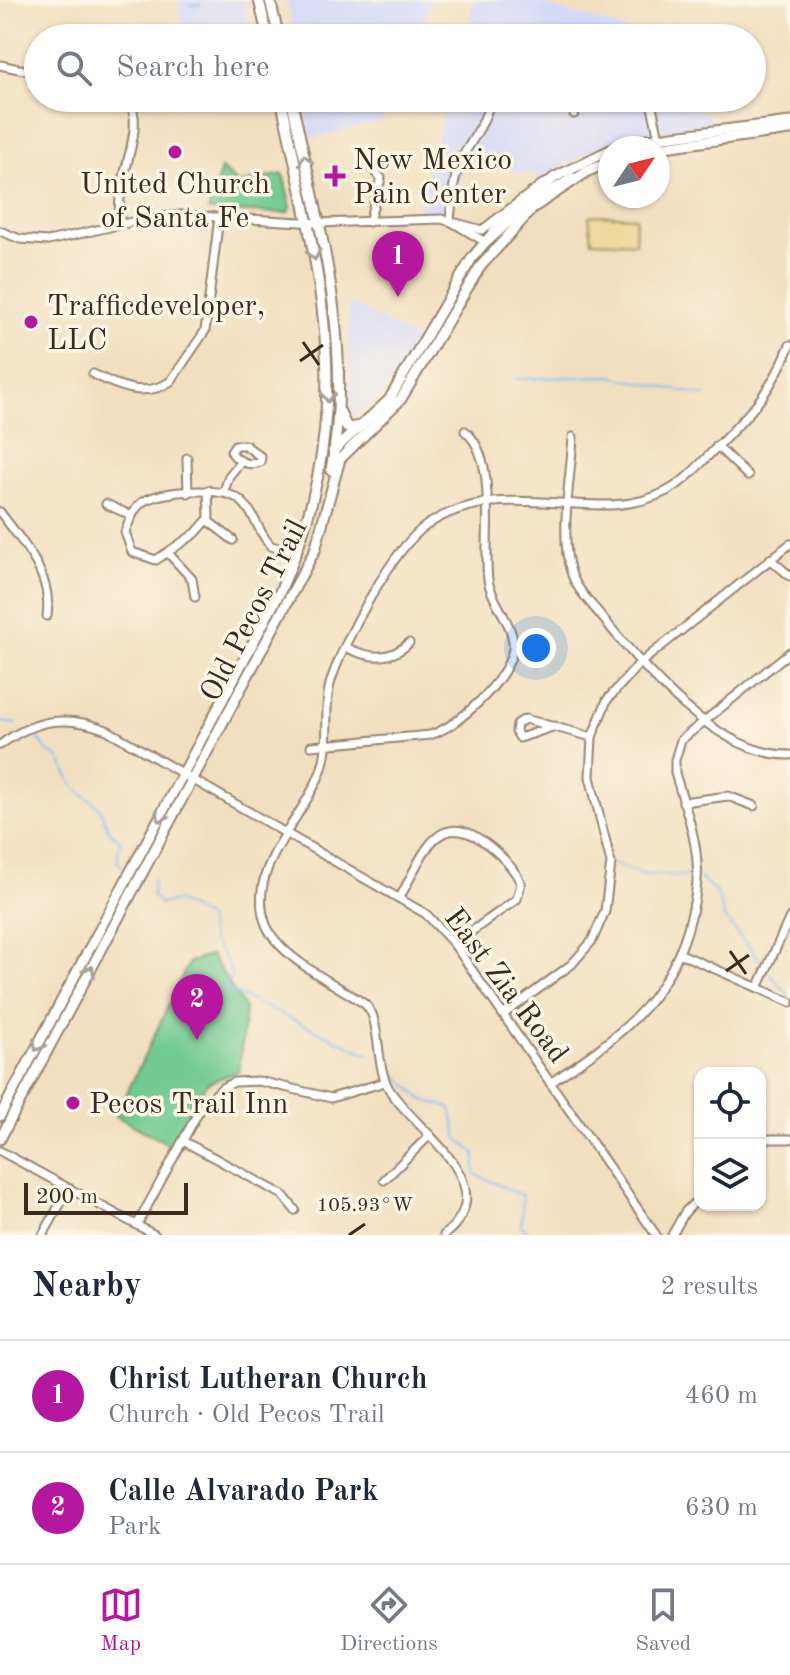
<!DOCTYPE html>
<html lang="en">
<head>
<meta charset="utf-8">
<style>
  body { margin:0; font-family:"Old Standard TT",serif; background:#f2f2f3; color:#1f2937 }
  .controls { position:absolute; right:24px; bottom:24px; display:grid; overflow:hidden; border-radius:16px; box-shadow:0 2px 6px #0004 }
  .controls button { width:72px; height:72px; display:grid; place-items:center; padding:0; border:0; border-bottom:2px solid #e0e1e3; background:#fff; color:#1f2937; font:40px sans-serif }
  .compass { position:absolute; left:598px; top:136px; width:72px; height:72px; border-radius:50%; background:#fff; box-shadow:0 2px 6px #0004; rotate:55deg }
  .scale { position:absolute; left:24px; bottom:20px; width:164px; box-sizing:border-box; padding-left:8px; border:4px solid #3b2a1e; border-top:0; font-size:22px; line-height:28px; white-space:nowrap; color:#3b2a1e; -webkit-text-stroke:6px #fcf5e5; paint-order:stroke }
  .you { position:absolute; left:536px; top:648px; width:28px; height:28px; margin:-20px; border:6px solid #fff; border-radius:50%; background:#1a73e8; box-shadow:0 0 0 12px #1a73e833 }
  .badge { display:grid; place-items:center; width:52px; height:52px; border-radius:50%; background:#b5179e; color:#fff; font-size:26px; font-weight:700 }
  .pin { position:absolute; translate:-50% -66px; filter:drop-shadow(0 2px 4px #0008) }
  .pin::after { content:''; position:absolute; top:42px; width:28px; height:24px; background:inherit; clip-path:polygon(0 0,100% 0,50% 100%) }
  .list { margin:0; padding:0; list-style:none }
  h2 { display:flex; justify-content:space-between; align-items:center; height:104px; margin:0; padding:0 32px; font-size:34px }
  h2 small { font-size:26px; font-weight:400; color:#747a83 }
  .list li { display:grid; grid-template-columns:52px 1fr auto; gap:24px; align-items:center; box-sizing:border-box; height:112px; padding:0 32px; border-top:2px solid #e0e1e3 }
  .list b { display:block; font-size:30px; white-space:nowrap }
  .list p { margin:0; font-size:26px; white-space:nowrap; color:#747a83 }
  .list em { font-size:26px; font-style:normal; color:#747a83 }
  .icon { flex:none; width:44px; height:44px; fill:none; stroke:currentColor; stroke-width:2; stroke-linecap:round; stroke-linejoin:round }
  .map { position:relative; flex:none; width:790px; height:1235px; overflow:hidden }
  .search { position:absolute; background:#fff; box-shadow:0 2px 6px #0004; left:24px; right:24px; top:24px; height:88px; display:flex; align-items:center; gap:20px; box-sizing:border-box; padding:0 28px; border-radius:44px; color:#747a83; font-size:30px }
  .sheet { height:328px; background:#fff }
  nav { display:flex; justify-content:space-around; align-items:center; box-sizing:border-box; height:112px; border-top:2px solid #e0e1e3; background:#fff; font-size:22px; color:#747a83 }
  nav a { display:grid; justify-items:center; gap:4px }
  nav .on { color:#b5179e }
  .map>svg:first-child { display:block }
</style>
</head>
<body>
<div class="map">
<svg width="790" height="1235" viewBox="0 0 790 1235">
  <rect width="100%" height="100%" fill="#fcf5e5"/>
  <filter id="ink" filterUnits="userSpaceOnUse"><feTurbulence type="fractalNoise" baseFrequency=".0125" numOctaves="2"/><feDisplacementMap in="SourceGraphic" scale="16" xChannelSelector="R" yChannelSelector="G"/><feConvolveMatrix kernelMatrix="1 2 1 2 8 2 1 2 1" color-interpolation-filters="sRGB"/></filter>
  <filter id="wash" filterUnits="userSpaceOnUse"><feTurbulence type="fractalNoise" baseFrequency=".006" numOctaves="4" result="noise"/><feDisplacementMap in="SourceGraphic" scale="32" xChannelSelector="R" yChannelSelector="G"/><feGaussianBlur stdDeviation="1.8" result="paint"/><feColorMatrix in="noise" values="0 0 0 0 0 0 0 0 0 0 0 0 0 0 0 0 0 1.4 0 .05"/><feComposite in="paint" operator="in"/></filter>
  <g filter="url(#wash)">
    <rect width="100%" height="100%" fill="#f2dfc0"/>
    <g fill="#d4d8f9">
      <polygon points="177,0 244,0 252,38 185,38"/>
      <polygon points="286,0 431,0 419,38 295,38"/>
      <polygon points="474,0 528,0 624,29 632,38 464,38"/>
      <polygon points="303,98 378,98 384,121 311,138"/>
      <polygon points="448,98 690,98 718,126 670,130 628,138 586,153 542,177 468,162 444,213 416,214"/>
      <polygon points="349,302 419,341 384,395 350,419"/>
    </g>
    <g fill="#71ca91" stroke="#567a58" stroke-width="2">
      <polygon points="221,169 239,184 283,174 291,208 287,213 208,211"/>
      <polygon points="211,955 245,1009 239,1071 207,1083 170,1145 116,1116 189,962"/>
    </g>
    <polygon fill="#eeda9e" stroke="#94825e" stroke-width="2" points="597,215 636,217 635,243 592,241 589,216"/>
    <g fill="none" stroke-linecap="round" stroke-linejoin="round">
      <g stroke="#82baf2" stroke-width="2">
        <polyline points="190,5 200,5"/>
        <polyline points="515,379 610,376 705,396"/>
        <polyline points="0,722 17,724"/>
        <polyline points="28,731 38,737 47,751 59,758 74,787 100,808 110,833 120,840 117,859 121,866"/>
        <polyline points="613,864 645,875 693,876"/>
        <polyline points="699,877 717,893 724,917 763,964"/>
        <polyline points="153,879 152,896 160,904 177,901 207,918 211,939 230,967 232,977 226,982 226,989 370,1055"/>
        <polyline points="770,974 789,996"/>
        <polyline points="391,1070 423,1100 451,1108 458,1139 475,1153 475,1174 523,1196 521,1226 533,1235"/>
      </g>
    </g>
  </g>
  <g filter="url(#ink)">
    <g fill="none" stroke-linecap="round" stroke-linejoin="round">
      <defs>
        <g id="minor">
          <polyline points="0,65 38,73"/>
          <polyline points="650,98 660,142"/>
          <polyline points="574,114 579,98"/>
          <polyline points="367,163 381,178 369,222"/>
          <polyline points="450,221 487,243 534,200 573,177"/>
          <path d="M450,221C452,199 453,174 464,154C476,134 486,121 491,98"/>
          <path d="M121,224C111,183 150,127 127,98"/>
          <polyline points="0,231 20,239 48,241 145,219 181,215 318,223 441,219 482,230 542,184"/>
          <path d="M93,374C117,386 145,399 171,381L205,331L219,217"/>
          <path d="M573,437C571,476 559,536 571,572C576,589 591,603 602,617C644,669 718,756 790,755"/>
          <path d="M235,445H245L261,457L260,462C249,467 236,461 231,451Z"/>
          <polyline points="717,446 748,476"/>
          <polyline points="187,458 188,493"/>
          <path d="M208,490L209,518L196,533L156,560L132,552L125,532C129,522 134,507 144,501C164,490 222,486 240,500C255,512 258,533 271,546L297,553"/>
          <polyline points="224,491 229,476 241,461"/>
          <polyline points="106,504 132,516"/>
          <path d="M0,512C23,543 53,575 47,616"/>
          <polyline points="208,521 233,540"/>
          <polyline points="169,554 192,579 195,597"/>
          <polyline points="770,559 790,576"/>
          <path d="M345,647C368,658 389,662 409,643"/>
          <polyline points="555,726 520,738 516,732 517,724 525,719 592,737"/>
          <path d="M0,745C35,719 66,714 107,730L426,914L454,944L656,1235"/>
          <path d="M311,746L430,735C458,727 508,680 513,649C516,626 491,602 488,580C483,539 499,459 465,431"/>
          <polyline points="683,802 728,796 754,806"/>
          <path d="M400,897C421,861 435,806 484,842C499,853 513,866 521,883L517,899L454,944"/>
          <polyline points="681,954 790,1002"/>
          <polyline points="758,988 790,917"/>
          <polyline points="503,1015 572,964 592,941 605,911 611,863 590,777 592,737 607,700 639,664 790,544"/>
          <path d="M550,1083C615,1039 665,1006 688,928C694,907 699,884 697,862C695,832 683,801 675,773V760L681,740L790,652"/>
          <polyline points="760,1139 790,1139"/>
          <polyline points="183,1141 283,1195 295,1210"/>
          <polyline points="0,1151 155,1235"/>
          <polyline points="384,1180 430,1135"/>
          <polyline points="137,1225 200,1109 222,1088 234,1082 259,1081 331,1098 385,1082"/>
          <polyline points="43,1235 69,1188"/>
          <path d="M444,1235C509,1183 410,1128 388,1087C377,1066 380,1036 372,1014L366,1005C337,984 277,958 265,922C246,866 306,817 322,768C331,740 323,710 330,684C342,643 393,548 427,525C506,472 596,529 667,491C688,480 704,459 721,443C755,408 771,391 790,345"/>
          <polyline points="672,1235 685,1212 700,1197"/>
        </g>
        <g id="major">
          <polyline points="259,0 268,38"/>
          <polyline points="270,0 279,38"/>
          <path d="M291,98C318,221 355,344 331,470"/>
          <polyline points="615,148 648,139 790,122"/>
          <polyline points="657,148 790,130"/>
          <polyline points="340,412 347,428 362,426"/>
          <polyline points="333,451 389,400 472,258 506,217 555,177 610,150"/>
          <path d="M0,1116L279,594C362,410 320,284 281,98"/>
          <polyline points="0,1139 315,550 340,459 401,399 480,267 534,207 588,171 610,162"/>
        </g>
      </defs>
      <use href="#minor" stroke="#96846f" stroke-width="11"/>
      <use href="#major" stroke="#96846f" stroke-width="13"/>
      <use href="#minor" stroke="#fff" stroke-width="7"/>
      <use href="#major" stroke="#fff" stroke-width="9"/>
    </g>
    <defs><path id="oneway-chevron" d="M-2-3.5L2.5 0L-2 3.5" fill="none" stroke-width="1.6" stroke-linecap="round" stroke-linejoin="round" transform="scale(2)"/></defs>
    <g stroke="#a79f9a">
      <use href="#oneway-chevron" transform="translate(305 160) rotate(-102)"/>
      <use href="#oneway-chevron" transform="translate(314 255) rotate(78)"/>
      <use href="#oneway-chevron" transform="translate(328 397) rotate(92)"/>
      <use href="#oneway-chevron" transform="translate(161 817) rotate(118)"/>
      <use href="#oneway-chevron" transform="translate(90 971) rotate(-62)"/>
      <use href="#oneway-chevron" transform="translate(38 1046) rotate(118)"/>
    </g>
  </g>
  <path fill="none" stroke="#3b2a1e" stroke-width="3" d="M303,342L319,365M300,361L323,345M730,951L746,974M726,971L749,955M349,1235L365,1224"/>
  <g fill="#b5179e" stroke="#fcf5e5" stroke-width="3">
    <circle cx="175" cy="152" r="8"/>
    <path d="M331 164h8v8h8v8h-8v8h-8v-8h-8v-8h8z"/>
    <circle cx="31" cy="322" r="8"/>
    <circle cx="73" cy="1103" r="8"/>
  </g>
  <g text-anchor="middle" stroke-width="7" stroke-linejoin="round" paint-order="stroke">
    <g font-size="30" fill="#3b2a1e" stroke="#fcf5e5" text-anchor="start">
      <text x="353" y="169">New Mexico<tspan x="353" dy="34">Pain Center</tspan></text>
      <text x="175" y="193" text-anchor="middle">United Church<tspan x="175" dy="34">of Santa Fe</tspan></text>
      <text x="47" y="315">Trafficdeveloper,<tspan x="47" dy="34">LLC</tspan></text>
      <text x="89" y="1113">Pecos Trail Inn</text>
    </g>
    <g font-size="30" fill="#3b2a1e" stroke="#fcf5e5">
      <text transform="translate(253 610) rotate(-63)" y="10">Old Pecos Trail</text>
      <text transform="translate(507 985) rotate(53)" y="10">East Zia Road</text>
    </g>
  </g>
  <g font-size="20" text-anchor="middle" fill="#3b2a1e" stroke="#fcf5e5" stroke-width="7" stroke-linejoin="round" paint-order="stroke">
    <text x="365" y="1211">105.93°W</text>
  </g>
</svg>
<div class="controls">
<button><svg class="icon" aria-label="locate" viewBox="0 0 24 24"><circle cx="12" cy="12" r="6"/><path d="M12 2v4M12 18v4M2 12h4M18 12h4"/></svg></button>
<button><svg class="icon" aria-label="layers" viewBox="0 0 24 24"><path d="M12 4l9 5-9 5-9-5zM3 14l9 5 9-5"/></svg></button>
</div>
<svg class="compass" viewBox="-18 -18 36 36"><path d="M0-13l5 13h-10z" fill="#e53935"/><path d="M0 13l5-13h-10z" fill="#747a83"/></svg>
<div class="scale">200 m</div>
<div class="you"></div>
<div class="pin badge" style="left:398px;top:297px">1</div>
<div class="pin badge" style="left:197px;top:1040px">2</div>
<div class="search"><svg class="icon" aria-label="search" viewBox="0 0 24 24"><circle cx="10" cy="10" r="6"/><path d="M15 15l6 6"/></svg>Search here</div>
</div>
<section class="sheet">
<h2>Nearby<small>2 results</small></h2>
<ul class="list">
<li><span class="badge">1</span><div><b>Christ Lutheran Church</b><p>Church · Old Pecos Trail</p></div><em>460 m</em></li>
<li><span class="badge">2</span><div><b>Calle Alvarado Park</b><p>Park</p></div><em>630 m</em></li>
</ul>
</section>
<nav>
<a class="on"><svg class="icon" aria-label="map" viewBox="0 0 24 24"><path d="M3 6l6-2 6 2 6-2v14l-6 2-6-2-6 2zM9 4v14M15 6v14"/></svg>Map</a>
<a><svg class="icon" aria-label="directions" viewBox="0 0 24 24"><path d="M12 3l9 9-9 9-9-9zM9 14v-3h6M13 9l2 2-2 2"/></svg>Directions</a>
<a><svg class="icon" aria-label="saved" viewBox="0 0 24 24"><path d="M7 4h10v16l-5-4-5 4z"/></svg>Saved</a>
</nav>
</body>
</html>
